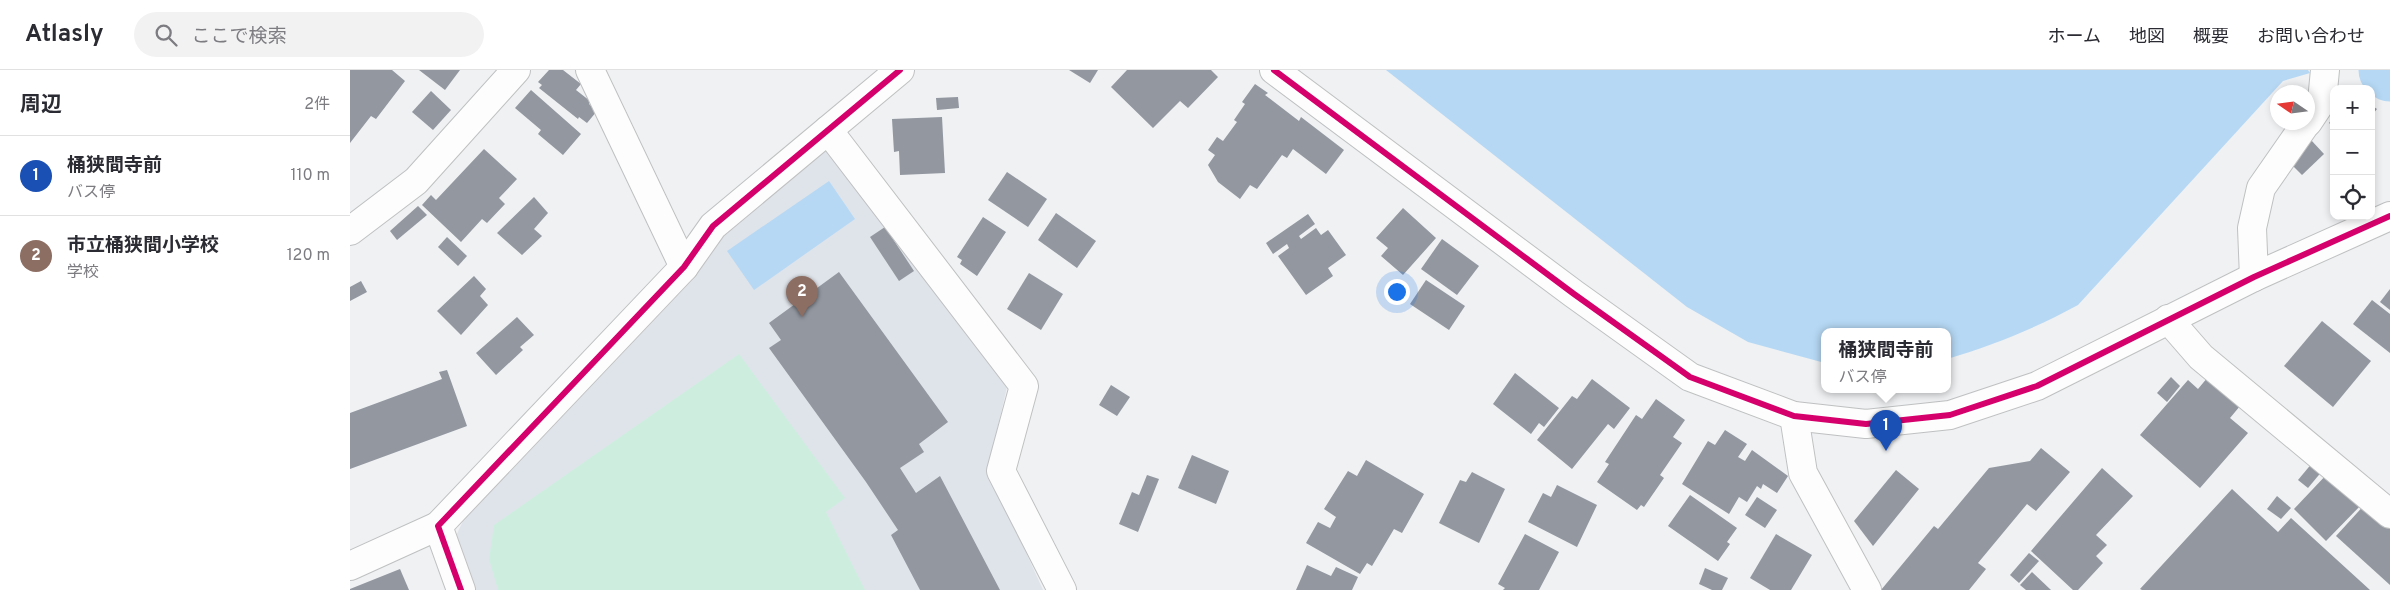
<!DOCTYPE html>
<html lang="ja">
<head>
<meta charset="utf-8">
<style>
  body { margin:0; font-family:Overpass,"Noto Sans JP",sans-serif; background:#f2f2f3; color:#2b2b33 }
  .controls { position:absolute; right:15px; top:15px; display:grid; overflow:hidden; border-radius:10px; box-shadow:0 2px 8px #0003 }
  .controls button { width:45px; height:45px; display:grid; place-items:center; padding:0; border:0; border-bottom:1px solid #e1e1e2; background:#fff; color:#2b2b33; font:25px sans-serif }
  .compass { position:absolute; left:1920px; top:15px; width:45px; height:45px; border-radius:50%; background:#fff; box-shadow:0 2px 8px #0003; rotate:283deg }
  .you { position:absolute; left:1046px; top:221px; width:18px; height:18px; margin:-12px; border:4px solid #fff; border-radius:50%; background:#1a73e8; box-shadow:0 0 0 8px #1a73e833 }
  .badge { display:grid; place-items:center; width:32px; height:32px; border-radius:50%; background:#b45309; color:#fff; font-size:16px; font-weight:700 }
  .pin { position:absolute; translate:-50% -41px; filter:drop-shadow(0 1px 2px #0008) }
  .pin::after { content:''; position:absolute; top:26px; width:18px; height:15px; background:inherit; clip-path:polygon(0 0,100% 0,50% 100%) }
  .popup { position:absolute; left:1471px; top:258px; width:130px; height:65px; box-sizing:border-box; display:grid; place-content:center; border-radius:10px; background:#fff; filter:drop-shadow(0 1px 4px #0005); font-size:16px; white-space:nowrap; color:#7c7c81 }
  .popup b { font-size:19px; color:#2b2b33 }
  .popup::after { content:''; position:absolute; left:50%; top:100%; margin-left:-10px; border:10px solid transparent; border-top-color:#fff }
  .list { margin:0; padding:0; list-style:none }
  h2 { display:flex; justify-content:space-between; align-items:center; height:65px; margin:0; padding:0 20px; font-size:21px }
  h2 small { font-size:16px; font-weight:400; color:#7c7c81 }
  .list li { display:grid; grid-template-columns:32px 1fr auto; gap:15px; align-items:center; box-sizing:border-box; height:80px; padding:0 20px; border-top:1px solid #e1e1e2 }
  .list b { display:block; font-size:19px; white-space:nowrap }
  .list p { margin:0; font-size:16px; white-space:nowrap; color:#7c7c81 }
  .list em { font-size:16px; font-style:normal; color:#7c7c81 }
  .icon { flex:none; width:28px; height:28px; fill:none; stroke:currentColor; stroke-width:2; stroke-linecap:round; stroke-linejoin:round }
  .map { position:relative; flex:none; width:2040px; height:520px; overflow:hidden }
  header { display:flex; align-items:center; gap:30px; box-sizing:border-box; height:70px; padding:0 25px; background:#fff; border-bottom:1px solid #e1e1e2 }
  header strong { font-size:24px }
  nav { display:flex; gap:28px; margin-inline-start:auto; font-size:18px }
  .search { width:350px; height:45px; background:#f2f2f3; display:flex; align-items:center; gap:12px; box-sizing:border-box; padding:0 18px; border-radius:28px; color:#7c7c81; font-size:19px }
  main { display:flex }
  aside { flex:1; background:#fff }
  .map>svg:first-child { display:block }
</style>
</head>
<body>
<header>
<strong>Atlasly</strong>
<div class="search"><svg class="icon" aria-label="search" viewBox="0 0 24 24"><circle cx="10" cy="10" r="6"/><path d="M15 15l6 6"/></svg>ここで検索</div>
<nav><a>ホーム</a><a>地図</a><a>概要</a><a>お問い合わせ</a></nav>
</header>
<main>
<aside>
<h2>周辺<small>2件</small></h2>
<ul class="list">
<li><span class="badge" style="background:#1a4fb4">1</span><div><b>桶狭間寺前</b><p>バス停</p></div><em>110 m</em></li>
<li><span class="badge" style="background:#8d6e63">2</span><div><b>市立桶狭間小学校</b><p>学校</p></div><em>120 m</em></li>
</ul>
</aside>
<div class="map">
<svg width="2040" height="520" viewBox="0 0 2040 520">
  <rect width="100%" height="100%" fill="#eff1f3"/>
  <polygon fill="#dfe4ea" points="473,77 488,79 657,317 638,399 693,520 122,520 104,470 113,451 359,177"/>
  <polygon fill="#cdeedf" points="389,284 495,428 476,442 515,520 148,520 139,489 144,455"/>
  <g fill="#b6d8f4">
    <path d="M1036,0H1958L1960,3L1933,11L1728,235C1686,258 1644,275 1597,289V262H1475V293L1398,272L1337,237Z"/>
    <polygon points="479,111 505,149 404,220 377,181"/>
  </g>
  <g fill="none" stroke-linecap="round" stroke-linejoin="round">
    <polyline stroke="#b6d8f4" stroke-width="59" points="2038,0 2040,2"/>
  </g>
  <g fill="#9297a0">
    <polygon points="0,0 42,0 55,11 26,49 21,46 0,73"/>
    <polygon points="69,0 110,0 95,20"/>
    <polygon points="199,0 213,0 231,14 226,20 240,31 239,34 247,41 237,53 229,47 228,49 189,18 192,15 188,12"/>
    <polygon points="719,0 748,0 740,13"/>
    <polygon points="777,0 861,0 868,7 838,38 830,31 803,58 761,17"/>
    <polygon points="905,14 918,23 915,25 949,51 951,47 994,80 976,104 943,79 937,88 932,85 907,119 900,115 890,129 868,112 858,95 865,85 858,80 867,67 873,71 887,52 884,50 895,34 892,32"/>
    <polygon points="181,20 231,64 213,85 188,64 191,60 165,38"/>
    <polygon points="81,21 101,40 83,60 62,42"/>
    <polygon points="608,27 609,38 587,40 586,28"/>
    <polygon points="2021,35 2027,39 2021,46"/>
    <polygon points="592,47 595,103 550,105 549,81 544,82 542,49"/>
    <polygon points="1984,47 1984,57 1979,53"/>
    <polygon points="1961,70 1974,84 1952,105 1938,91"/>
    <polygon points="134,79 167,109 149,128 155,134 137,153 132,149 111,172 72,135 81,125 86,130"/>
    <polygon points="657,102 697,129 678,157 638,130"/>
    <polygon points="184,127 198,143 184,159 192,166 172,185 147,163"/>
    <polygon points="68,136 77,145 47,170 40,161"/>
    <polygon points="1053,138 1086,168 1053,205 1031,186 1038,178 1026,168"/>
    <polygon points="706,143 746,171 727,198 688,170"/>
    <polygon points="958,144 965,154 949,166 951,169 966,158 971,165 978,160 996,185 978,198 983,206 956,225 928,186 939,178 937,174 923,184 916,173"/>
    <polygon points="633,147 656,162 627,206 610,194 612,190 607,187"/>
    <polygon points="535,157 564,201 549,211 520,167"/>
    <polygon points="97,167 117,186 108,196 88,177"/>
    <polygon points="1092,169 1129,196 1107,225 1071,199"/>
    <polygon points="489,202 598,352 569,374 574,382 550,398 566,423 590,406 650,520 570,520 541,465 548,460 516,412 419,278 431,270 419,253"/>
    <polygon points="679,203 713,224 691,260 657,239"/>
    <polygon points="124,206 136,219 130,226 138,235 111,265 87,241"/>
    <polygon points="1076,210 1115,236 1099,260 1060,234"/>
    <polygon points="11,211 17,222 0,231 0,217"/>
    <polygon points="2040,219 2040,240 2030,232"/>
    <polygon points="2022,230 2040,244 2040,283 2003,254"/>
    <polygon points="167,247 184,265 170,277 173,280 146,305 126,283"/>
    <polygon points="1972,251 2021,291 1983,337 1934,296"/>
    <polygon points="97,300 117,356 0,399 0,343 92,309 89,302"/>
    <polygon points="1165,303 1209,338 1194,357 1189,353 1181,364 1143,334"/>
    <polygon points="1821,307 1830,316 1817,332 1807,323"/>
    <polygon points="1858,307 1890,336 1880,348 1898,363 1850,418 1790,365 1838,310 1848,319"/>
    <polygon points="1242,309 1280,338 1264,359 1258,354 1222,399 1187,370 1222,326 1227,329"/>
    <polygon points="761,315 780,327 767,346 749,335"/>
    <polygon points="1306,329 1335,350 1323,367 1332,373 1310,405 1314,408 1294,437 1291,435 1287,440 1247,412 1259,394 1255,392 1286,345 1292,349"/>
    <polygon points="1375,360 1397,374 1388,387 1395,391 1402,380 1438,406 1427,423 1413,414 1411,419 1407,416 1397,432 1389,427 1379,444 1332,414 1358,371 1365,375"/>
    <polygon points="1691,378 1720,402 1686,441 1677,434 1628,493 1636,499 1619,520 1531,520 1584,456 1588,459 1639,398 1680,391"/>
    <polygon points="842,385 879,401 866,434 828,418"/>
    <polygon points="1016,390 1074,424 1052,463 1044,459 1022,496 1017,493 1010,504 956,473 968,452 980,458 986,447 974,439 998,401 1007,406"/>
    <polygon points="1963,392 1973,400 1958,418 1948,410"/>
    <polygon points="1752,398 1783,426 1746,465 1757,475 1746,486 1753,493 1728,520 1723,520 1681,481"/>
    <polygon points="1546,400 1569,419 1523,476 1504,451"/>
    <polygon points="1122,402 1155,419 1129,473 1089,453 1110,410 1116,412"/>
    <polygon points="1979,402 2012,434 1976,471 1944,439"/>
    <polygon points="797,405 809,409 788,462 769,454 782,422 789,425"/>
    <polygon points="1207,415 1247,435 1227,477 1178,452 1193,423 1201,427"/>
    <polygon points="1882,419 1928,462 1941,448 2020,520 1792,520 1790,519"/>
    <polygon points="1340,425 1387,458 1377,472 1380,474 1368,491 1318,456"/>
    <polygon points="1927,426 1941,438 1931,449 1917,439"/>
    <polygon points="1407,427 1427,440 1415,458 1395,445"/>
    <polygon points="2018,431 2040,452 2040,515 1986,466"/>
    <polygon points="1175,464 1209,482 1189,520 1153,520 1155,518 1148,514"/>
    <polygon points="1426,464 1462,485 1441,520 1420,520 1400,508"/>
    <polygon points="1679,483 1689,491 1669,513 1660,505"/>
    <polygon points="957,495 981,506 986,497 1008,507 1002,520 946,520"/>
    <polygon points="1355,498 1378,508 1372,520 1362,520 1349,514"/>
    <polygon points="50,499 59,520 0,520 0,519"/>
    <polygon points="1682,502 1701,520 1676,520 1670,515"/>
  </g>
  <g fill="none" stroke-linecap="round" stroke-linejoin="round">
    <defs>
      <g id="minor">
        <polyline points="240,0 334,197"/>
        <polyline points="1958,52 1972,31 1975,0"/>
        <polyline points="478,60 674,316 651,401 712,520"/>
        <polyline points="0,161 66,111 166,0"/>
        <polyline points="1904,207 1902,158 1911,118 1957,52"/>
        <polyline points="1818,249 1851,287 2040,444"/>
        <polyline points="1444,346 1453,403 1517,520"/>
        <polyline points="0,496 88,456"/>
        <polyline points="111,520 88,456 334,197 363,156 550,0"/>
      </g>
      <polyline id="tertiary" points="924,0 1224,224 1340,307 1444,346 1516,354 1600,345 1687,316 1904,207 2040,146"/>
    </defs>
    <use href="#minor" stroke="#bfc0c1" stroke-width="30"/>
    <use href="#tertiary" stroke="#bfc0c1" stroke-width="30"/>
    <use href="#minor" stroke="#fdfdfd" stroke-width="28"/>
    <use href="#tertiary" stroke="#fdfdfd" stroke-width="28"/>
    <defs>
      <g id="cycleway">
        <polyline points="924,0 1224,224 1340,307 1444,346 1516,354 1600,345 1687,316 1904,207 2040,146"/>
        <polyline points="111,520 88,456 334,197 363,156 550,0"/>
      </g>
    </defs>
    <use href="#cycleway" stroke="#fdfeff" stroke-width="9"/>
    <use href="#cycleway" stroke="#d6006c" stroke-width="6"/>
  </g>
</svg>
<div class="controls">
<button>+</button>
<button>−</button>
<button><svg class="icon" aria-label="locate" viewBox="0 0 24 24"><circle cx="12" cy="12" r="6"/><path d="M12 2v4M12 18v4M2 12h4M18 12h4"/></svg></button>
</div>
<svg class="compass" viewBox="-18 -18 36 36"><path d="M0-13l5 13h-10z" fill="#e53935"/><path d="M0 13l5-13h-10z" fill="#7c7c81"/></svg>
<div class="you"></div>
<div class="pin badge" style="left:1536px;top:381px;background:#1a4fb4">1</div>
<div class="popup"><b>桶狭間寺前</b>バス停</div>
<div class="pin badge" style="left:452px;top:247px;background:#8d6e63">2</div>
</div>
</main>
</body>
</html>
